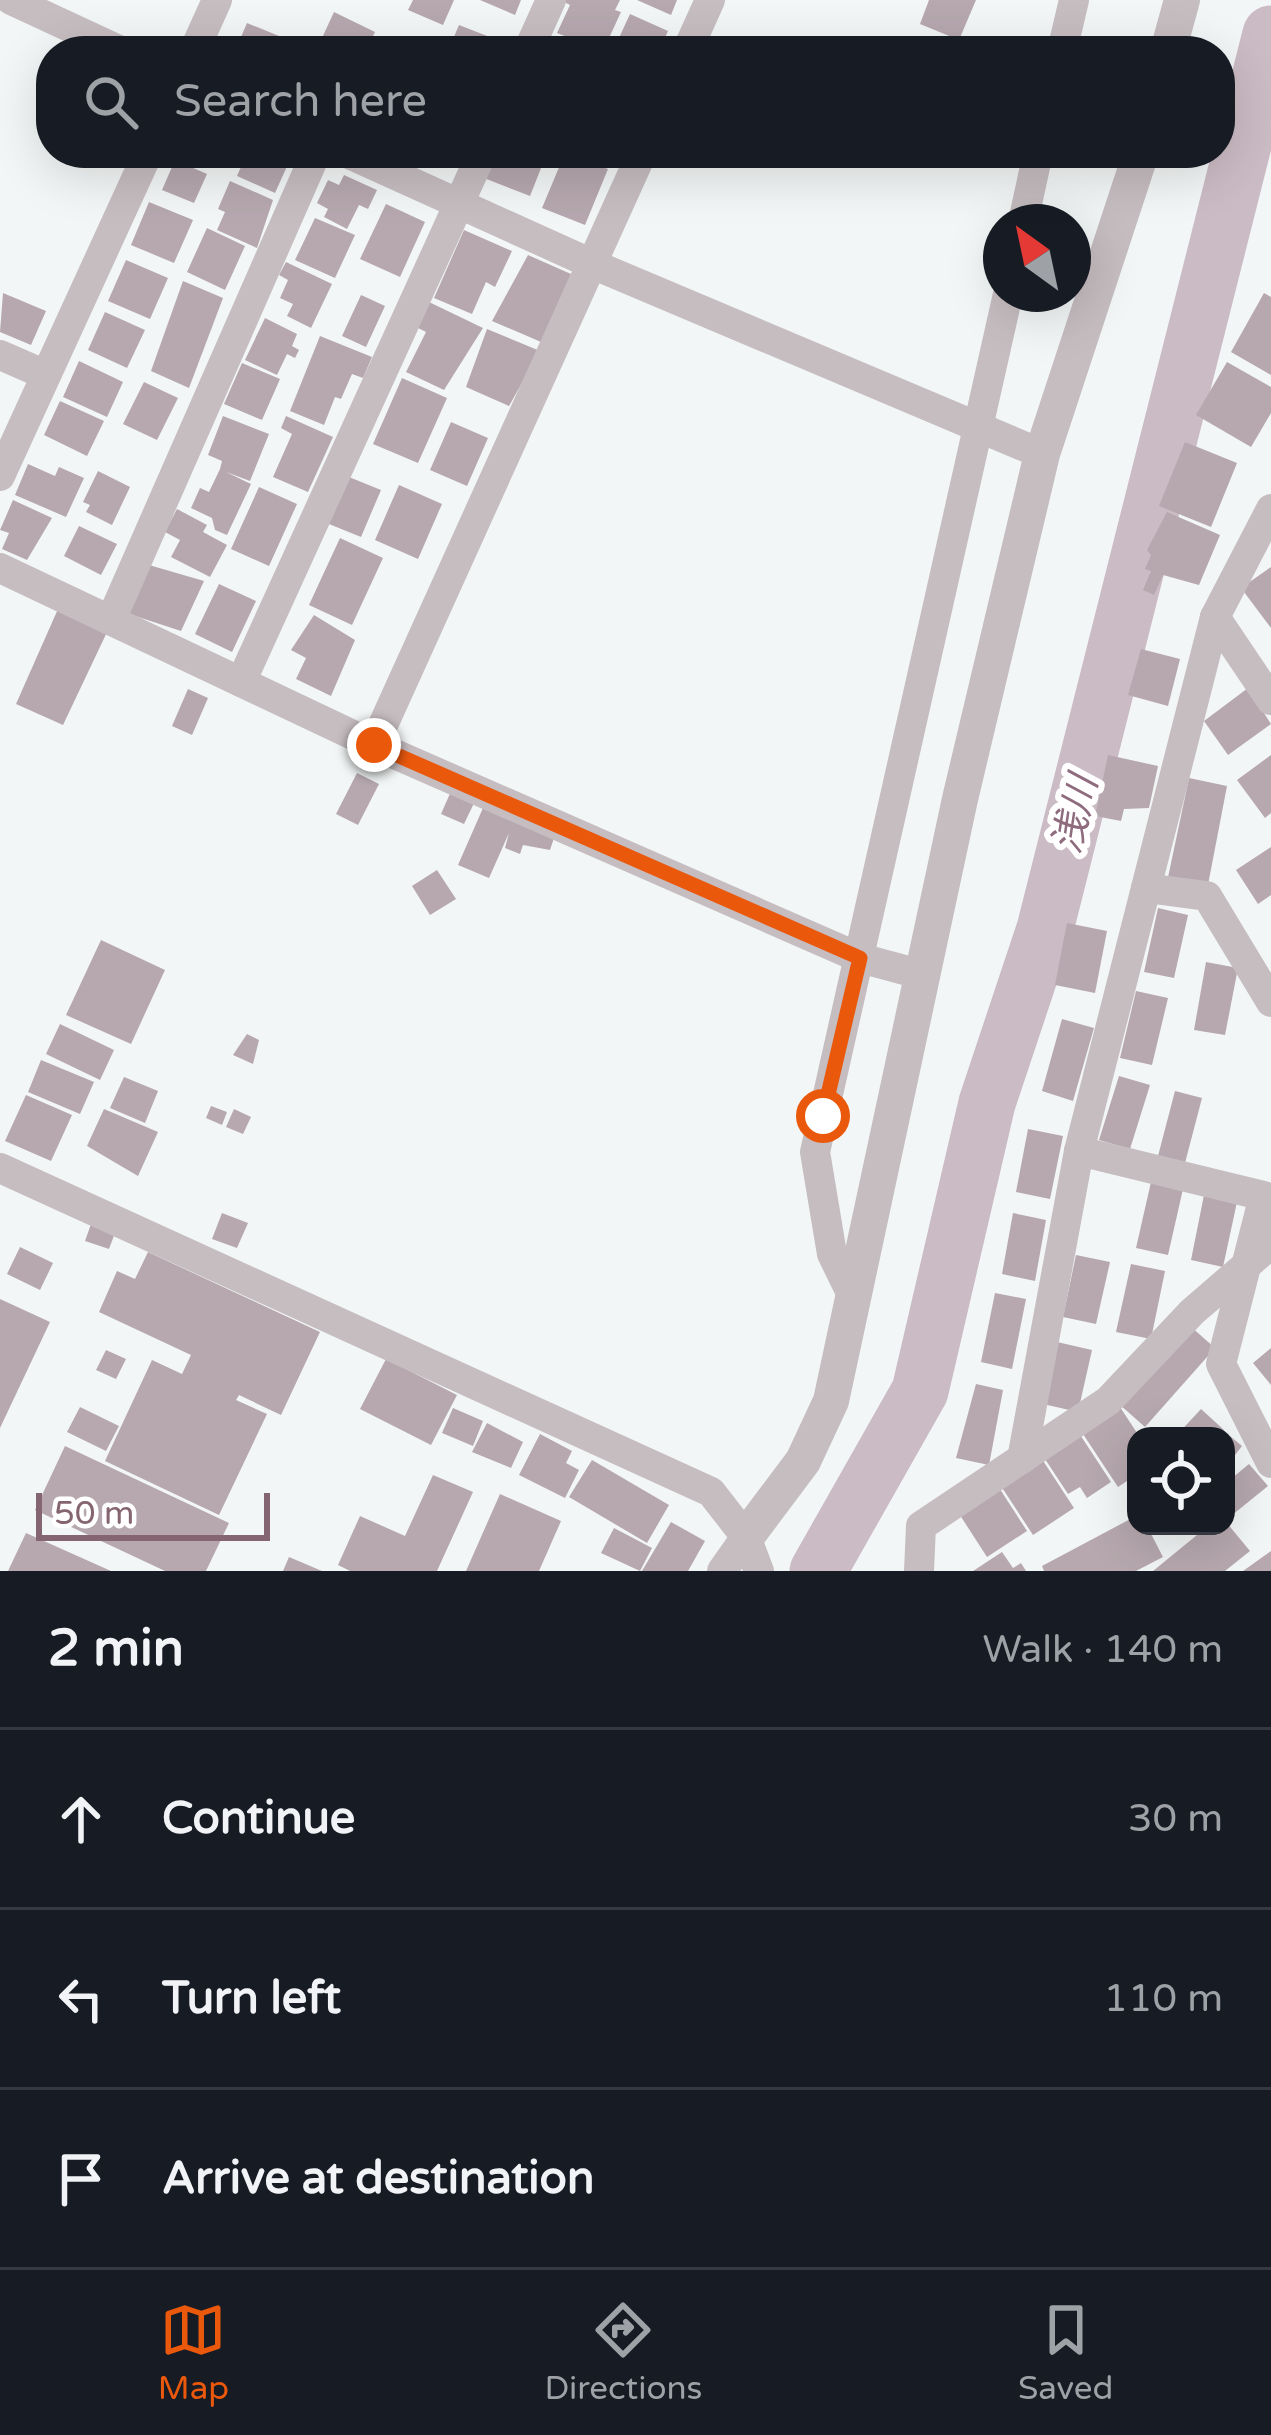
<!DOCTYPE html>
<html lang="en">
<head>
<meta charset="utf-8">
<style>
  body { margin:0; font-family:"Varela Round","Noto Sans JP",sans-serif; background:#20242c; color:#f1f3f6 }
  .controls { position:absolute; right:36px; bottom:36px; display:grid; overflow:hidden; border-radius:24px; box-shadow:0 12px 48px #0002 }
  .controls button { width:108px; height:108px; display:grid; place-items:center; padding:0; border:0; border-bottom:3px solid #363941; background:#171b24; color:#f1f3f6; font:60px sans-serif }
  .compass { position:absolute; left:983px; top:204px; width:108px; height:108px; border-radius:50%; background:#171b24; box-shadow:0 12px 48px #0002; rotate:327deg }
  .scale { position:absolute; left:36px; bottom:30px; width:234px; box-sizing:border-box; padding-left:12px; border:6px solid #856571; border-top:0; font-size:33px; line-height:42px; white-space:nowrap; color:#856571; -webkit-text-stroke:9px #fff; paint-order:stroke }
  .stop { position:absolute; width:36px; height:36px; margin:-27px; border:9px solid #ea580c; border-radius:50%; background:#fff }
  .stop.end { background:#ea580c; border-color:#fff; box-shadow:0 3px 12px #0008 }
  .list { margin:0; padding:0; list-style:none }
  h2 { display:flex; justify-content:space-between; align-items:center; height:156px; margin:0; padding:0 48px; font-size:51px }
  h2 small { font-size:39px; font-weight:400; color:#9ea1a6 }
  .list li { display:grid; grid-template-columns:78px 1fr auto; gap:36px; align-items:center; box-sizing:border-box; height:180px; padding:0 48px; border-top:3px solid #363941 }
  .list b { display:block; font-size:45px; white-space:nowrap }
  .list em { font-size:39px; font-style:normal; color:#9ea1a6 }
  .icon { flex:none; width:66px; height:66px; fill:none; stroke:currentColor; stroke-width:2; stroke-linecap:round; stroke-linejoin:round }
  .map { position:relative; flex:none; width:1271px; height:1571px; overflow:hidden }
  .search { position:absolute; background:#171b24; box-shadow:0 12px 48px #0002; left:36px; right:36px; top:36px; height:132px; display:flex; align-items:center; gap:30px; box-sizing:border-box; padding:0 42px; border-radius:48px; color:#9ea1a6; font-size:45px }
  .sheet { height:696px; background:#171b24 }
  nav { display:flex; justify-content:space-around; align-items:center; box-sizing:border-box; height:168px; border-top:3px solid #363941; background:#171b24; font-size:33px; color:#9ea1a6 }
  nav a { display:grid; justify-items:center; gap:6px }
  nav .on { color:#ea580c }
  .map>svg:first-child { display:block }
</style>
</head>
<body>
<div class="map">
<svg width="1271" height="1571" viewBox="0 0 1271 1571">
  <rect width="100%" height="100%" fill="#f3f6f6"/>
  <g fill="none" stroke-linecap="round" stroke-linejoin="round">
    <polyline stroke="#cbbbc4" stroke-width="57" points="818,1571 920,1391 987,1103 1045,929 1271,34"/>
  </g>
  <g fill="#b6a8ae">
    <polygon points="413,0 454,0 443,25 408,10"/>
    <polygon points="480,0 521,0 515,15"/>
    <polygon points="560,0 620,0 615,10 621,12 603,51 557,33 570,5"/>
    <polygon points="637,0 677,0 671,15"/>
    <polygon points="929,0 976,0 959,40 920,24"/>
    <polygon points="334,12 375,32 366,51 316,51"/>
    <polygon points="630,14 668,31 659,51 613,51"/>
    <polygon points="247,23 279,36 273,51 235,51"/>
    <polygon points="459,25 500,41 496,51 448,51"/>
    <polygon points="247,153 293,153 275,193 237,176"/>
    <polygon points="494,153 547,153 530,196 484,178"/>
    <polygon points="565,153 608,169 585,225 542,208"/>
    <polygon points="175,160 207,174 194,203 162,190"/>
    <polygon points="344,175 377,190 368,209 359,205 347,229 324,217 328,209 317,203 328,180 339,185"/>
    <polygon points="230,181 273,200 257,248 217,230 225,212 218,209"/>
    <polygon points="149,202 193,220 174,263 131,245"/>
    <polygon points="386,204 425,222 400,277 360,259"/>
    <polygon points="315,218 355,235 335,278 295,260"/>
    <polygon points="207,228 245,246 225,290 187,272"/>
    <polygon points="464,230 512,251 495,287 486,282 472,314 434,298"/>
    <polygon points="528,255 571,274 541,342 492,321"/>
    <polygon points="126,260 168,278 150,319 108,301"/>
    <polygon points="286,262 332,284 311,328 287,316 293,304 280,298 288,280 279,275"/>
    <polygon points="183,281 223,298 189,388 151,371"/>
    <polygon points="3,293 46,311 31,345 0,332"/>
    <polygon points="1264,293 1271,297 1271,375 1231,352"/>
    <polygon points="361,295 385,306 366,347 342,336"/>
    <polygon points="429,302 483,328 444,390 406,372 426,332 416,327"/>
    <polygon points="105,312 145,330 127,368 88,350"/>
    <polygon points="265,318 297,334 292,346 299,350 295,358 287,354 277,375 245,360"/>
    <polygon points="487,329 540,351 509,406 466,387"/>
    <polygon points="320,336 372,357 363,378 352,374 341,399 335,397 324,425 290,411"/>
    <polygon points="79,361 123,382 107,417 63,397"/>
    <polygon points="1227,362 1271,387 1271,413 1251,447 1196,415"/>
    <polygon points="242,363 280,379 262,420 224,404"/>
    <polygon points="402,378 447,398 418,463 373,444"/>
    <polygon points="144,382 178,398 157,440 123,424"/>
    <polygon points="60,401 104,421 87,456 44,435"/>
    <polygon points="223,416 269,434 250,481 226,472 251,484 227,535 215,530 212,518 191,508 200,488 209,492 220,469 222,461 208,455"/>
    <polygon points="286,416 333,437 308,492 273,477 292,434 281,428"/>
    <polygon points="451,422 488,438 467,486 430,470"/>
    <polygon points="1185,442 1237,463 1211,527 1159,506"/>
    <polygon points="28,464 55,476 59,467 84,478 66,517 15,495"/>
    <polygon points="98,471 130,487 112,525 86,512 90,505 83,502"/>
    <polygon points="349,477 381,490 361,537 329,524"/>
    <polygon points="399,485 442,504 418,559 375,540"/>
    <polygon points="259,487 297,504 269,566 231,549"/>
    <polygon points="13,500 52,518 27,560 2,549 9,533 0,530"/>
    <polygon points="177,509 207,525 203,532 227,545 210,577 171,557 180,540 165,532"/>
    <polygon points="1167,512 1220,535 1199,585 1163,575 1154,595 1143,590 1151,571 1145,569 1151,555 1147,550"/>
    <polygon points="79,526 117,544 101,575 64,556"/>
    <polygon points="340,538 383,558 352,625 309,605"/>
    <polygon points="149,565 204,581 181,631 126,613"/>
    <polygon points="1271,567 1271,628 1241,588"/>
    <polygon points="219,584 256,601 232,652 195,634"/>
    <polygon points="58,609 108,630 63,725 16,704"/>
    <polygon points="314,615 355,640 331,696 296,679 306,658 291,650"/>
    <polygon points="1141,649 1180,659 1168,706 1128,695"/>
    <polygon points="1248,688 1271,724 1228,755 1204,721"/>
    <polygon points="188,689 208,698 192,735 172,726"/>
    <polygon points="1108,755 1158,766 1149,808 1124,809 1121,821 1095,816"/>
    <polygon points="1271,755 1271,813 1265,818 1237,780"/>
    <polygon points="357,773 379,784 358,825 336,814"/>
    <polygon points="1189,778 1227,786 1207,890 1167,882"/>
    <polygon points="452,789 476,799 464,824 441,814"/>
    <polygon points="483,808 555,835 550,850 523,845 520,854 505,848 509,833 489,878 458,865"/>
    <polygon points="1271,847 1271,895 1258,904 1236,870"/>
    <polygon points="437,870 456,899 430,915 412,886"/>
    <polygon points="1158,908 1188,915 1174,978 1144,972"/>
    <polygon points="1067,923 1107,931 1095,993 1055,985"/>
    <polygon points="101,940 165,970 131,1044 66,1015"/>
    <polygon points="1206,962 1238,968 1225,1035 1194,1030"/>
    <polygon points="1136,991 1168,998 1152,1065 1120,1058"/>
    <polygon points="1062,1019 1094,1028 1073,1101 1042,1091"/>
    <polygon points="60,1024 114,1050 100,1080 46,1054"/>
    <polygon points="247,1034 259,1040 253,1064 233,1055"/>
    <polygon points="41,1060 94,1082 80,1114 28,1092"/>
    <polygon points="1119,1076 1150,1085 1130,1149 1099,1140"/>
    <polygon points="124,1077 158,1091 145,1123 110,1108"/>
    <polygon points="1175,1091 1202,1098 1185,1163 1158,1156"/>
    <polygon points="26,1095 72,1115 51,1161 5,1141"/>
    <polygon points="211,1106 227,1112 222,1125 206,1118"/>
    <polygon points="104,1109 158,1132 138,1176 87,1146"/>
    <polygon points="234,1109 251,1117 243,1134 226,1127"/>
    <polygon points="1028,1129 1063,1136 1050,1199 1016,1192"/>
    <polygon points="1151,1182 1183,1189 1168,1255 1136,1248"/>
    <polygon points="1204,1195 1237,1202 1223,1267 1191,1260"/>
    <polygon points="222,1213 248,1223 237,1248 212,1239"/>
    <polygon points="1013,1213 1046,1220 1035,1281 1002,1274"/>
    <polygon points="91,1224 115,1233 109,1249 85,1241"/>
    <polygon points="20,1247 53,1263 40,1290 7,1274"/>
    <polygon points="148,1252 320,1332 281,1415 239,1395 236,1400 267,1414 219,1515 105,1461 152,1360 182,1374 191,1355 99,1312 117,1271 135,1279"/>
    <polygon points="1076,1255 1110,1262 1096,1324 1063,1317"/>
    <polygon points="1131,1264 1165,1271 1151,1339 1116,1332"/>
    <polygon points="995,1293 1026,1299 1012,1369 981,1362"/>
    <polygon points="0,1299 50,1322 0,1428"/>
    <polygon points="1189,1325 1215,1348 1145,1427 1119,1404"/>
    <polygon points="1057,1342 1092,1350 1078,1412 1043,1404"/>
    <polygon points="1271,1348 1271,1385 1253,1363"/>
    <polygon points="106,1350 126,1359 116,1379 96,1370"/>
    <polygon points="386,1359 457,1395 431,1445 360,1409"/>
    <polygon points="976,1384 1003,1390 989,1465 956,1458"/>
    <polygon points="1118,1404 1139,1436 1136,1475 1118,1487 1079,1428"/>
    <polygon points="80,1407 119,1426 106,1451 67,1432"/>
    <polygon points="453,1408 483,1421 473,1446 442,1433"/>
    <polygon points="1201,1409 1224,1430 1219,1436 1176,1436"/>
    <polygon points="487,1423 523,1442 511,1468 472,1452"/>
    <polygon points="1077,1430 1111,1482 1087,1498 1080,1487 1068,1494 1041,1453"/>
    <polygon points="540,1434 572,1451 566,1463 579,1470 565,1498 519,1475"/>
    <polygon points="1230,1436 1242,1446 1232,1459 1226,1455"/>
    <polygon points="65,1446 229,1523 206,1571 165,1571 35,1510"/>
    <polygon points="1038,1453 1074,1508 1033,1535 997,1480"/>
    <polygon points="592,1460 669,1505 647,1543 569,1497"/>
    <polygon points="1249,1464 1268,1486 1226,1520 1226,1483"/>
    <polygon points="433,1475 473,1492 437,1571 350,1571 338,1565 360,1516 405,1536"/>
    <polygon points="996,1483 1027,1531 987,1557 956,1509"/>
    <polygon points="500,1494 561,1521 539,1571 466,1571"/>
    <polygon points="1136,1516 1136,1526 1147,1526 1163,1557 1136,1571 1044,1571 1042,1566"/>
    <polygon points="671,1522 705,1541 688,1571 642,1571"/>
    <polygon points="1226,1522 1250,1551 1225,1571 1153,1571 1208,1526"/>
    <polygon points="614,1528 652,1548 640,1571 601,1553"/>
    <polygon points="26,1533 111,1571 8,1571"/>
    <polygon points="1271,1551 1271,1571 1243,1571"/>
    <polygon points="1002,1552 1013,1568 1021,1563 1026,1571 973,1571"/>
    <polygon points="289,1557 322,1571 283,1571"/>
  </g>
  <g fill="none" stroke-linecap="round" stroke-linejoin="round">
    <g stroke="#c6bdc0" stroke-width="30">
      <polyline points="11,0 121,51"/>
      <polyline points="194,51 217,0"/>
      <polyline points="528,51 551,0"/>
      <polyline points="687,51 710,0"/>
      <polyline points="1062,51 1074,0"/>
      <polyline points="347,153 592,264 1042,454"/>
      <polyline points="1023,222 1038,153"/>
      <polyline points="0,355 46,375"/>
      <polyline points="0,476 148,153"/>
      <polyline points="1271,509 1215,617 1271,700"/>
      <polyline points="0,568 374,745 860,958 923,975"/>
      <polyline points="111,620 316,153"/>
      <polyline points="241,682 482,153"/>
      <polyline points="374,745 642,153"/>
      <polyline points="1146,888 1207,896 1271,1002"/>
      <polyline points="1079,1151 1264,1196 1221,1364 1271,1463"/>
      <polyline points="0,1168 711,1492 746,1537 759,1571"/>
      <polyline points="855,1301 832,1254 815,1152 1008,294"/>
      <polyline points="1022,1459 1079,1151 1215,617"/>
      <polyline points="722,1571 746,1537"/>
      <polyline points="919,1571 921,1526 1108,1401 1192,1312 1271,1244"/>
    </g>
    <g stroke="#c6bdc0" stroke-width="36">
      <polyline points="1168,51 1182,0"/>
      <polyline points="746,1537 803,1461 831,1401 960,799 1042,454 1141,153"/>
    </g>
  </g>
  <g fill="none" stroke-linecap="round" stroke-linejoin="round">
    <polyline stroke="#ea580c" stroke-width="15" points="374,745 860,958 823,1116"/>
  </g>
  <g text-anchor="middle" stroke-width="12" stroke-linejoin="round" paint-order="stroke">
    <g font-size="39" font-style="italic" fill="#8f6b7e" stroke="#fff">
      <text transform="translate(1074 814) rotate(-76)" y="14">浅川</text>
    </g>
  </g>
</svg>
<div class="controls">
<button><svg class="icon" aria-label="locate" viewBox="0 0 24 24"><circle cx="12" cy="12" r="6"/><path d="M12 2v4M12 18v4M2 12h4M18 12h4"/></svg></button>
</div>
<svg class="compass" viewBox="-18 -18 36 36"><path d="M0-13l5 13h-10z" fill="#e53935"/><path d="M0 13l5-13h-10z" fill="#9ea1a6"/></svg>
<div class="scale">50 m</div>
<div class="stop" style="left:823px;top:1116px"></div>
<div class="stop end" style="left:374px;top:745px"></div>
<div class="search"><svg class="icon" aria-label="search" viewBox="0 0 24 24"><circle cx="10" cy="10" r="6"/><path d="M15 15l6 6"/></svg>Search here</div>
</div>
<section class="sheet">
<h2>2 min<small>Walk · 140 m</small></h2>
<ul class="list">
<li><svg class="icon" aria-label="ahead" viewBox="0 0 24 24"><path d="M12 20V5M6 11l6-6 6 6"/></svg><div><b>Continue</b></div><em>30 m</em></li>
<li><svg class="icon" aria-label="left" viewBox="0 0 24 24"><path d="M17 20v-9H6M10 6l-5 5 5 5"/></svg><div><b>Turn left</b></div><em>110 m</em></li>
<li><svg class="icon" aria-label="arrive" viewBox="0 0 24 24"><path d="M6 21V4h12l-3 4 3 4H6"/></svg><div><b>Arrive at destination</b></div></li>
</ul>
</section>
<nav>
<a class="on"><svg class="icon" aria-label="map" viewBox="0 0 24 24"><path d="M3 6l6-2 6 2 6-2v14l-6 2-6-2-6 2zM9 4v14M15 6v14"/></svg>Map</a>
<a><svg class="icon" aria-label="directions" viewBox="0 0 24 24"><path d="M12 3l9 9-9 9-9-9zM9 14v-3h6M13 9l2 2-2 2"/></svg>Directions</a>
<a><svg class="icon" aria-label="saved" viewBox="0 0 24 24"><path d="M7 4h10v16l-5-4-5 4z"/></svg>Saved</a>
</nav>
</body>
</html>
